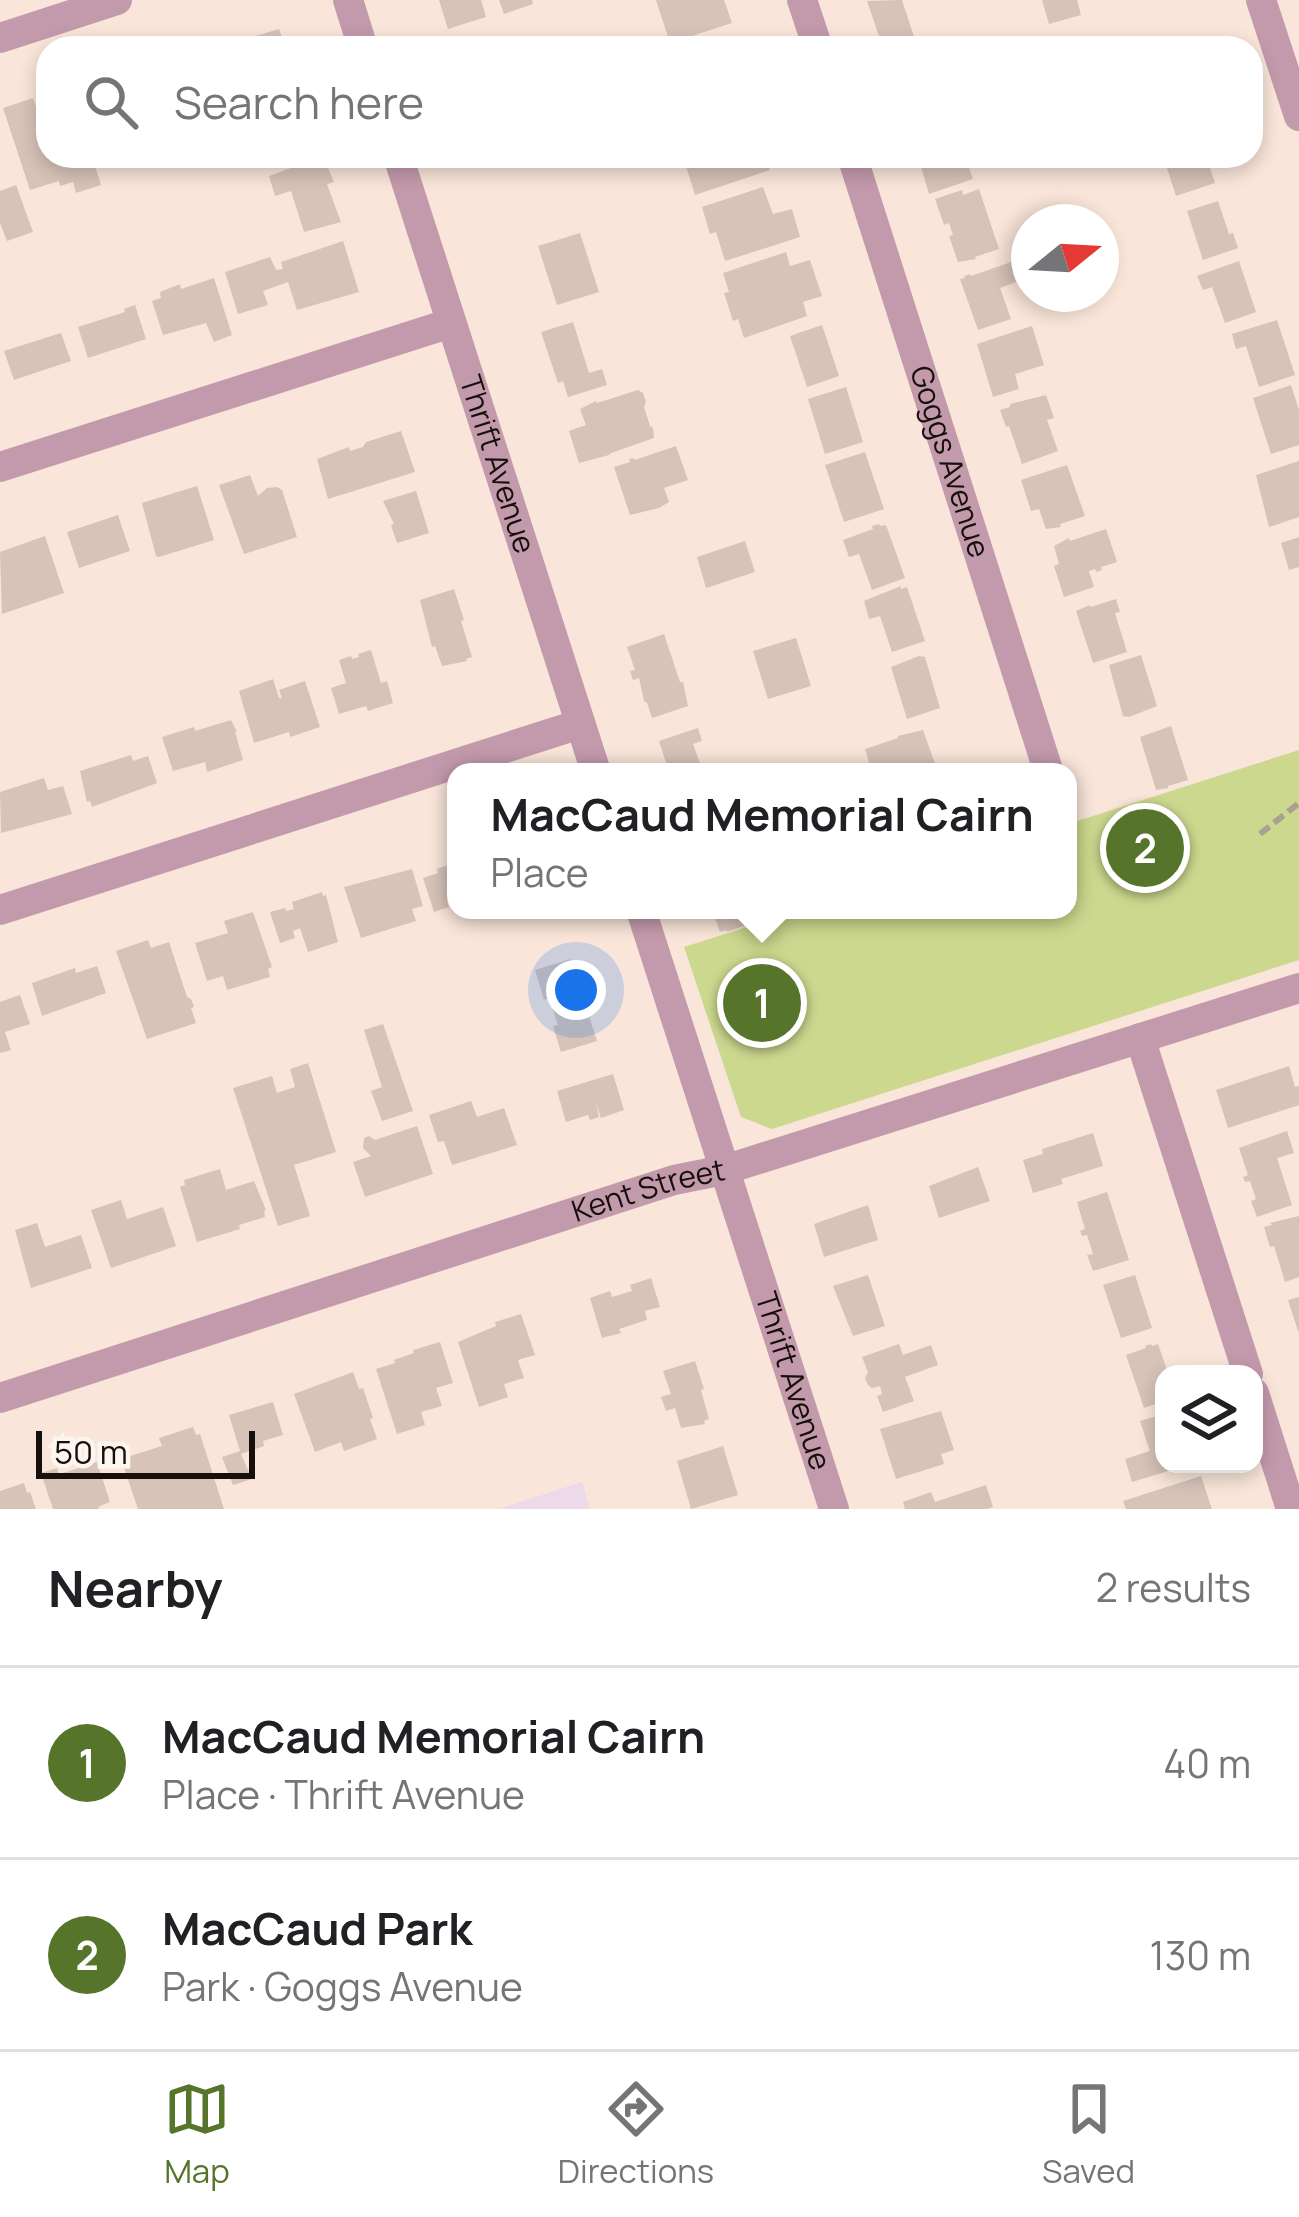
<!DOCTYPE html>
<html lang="en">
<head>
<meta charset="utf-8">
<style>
  body { margin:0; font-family:Manrope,sans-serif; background:#f2f2f2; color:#202124 }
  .controls { position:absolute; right:36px; bottom:36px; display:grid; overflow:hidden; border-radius:24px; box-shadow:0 6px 18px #0003 }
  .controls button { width:108px; height:108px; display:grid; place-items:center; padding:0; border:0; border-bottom:3px solid #e0e0e0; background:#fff; color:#202124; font:60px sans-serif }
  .compass { position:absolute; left:1011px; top:204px; width:108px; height:108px; border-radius:50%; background:#fff; box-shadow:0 6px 18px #0003; rotate:72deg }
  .scale { position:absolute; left:36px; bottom:30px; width:219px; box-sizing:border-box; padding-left:12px; border:6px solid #16100c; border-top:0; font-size:33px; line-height:42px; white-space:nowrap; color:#16100c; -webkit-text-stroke:9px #fdf5f0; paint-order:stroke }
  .you { position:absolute; left:576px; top:990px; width:42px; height:42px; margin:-30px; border:9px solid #fff; border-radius:50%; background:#1a73e8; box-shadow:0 0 0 18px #1a73e833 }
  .badge { display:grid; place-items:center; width:78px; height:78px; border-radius:50%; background:#56752b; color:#fff; font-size:39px; font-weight:700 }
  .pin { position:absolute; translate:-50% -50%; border:6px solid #fff; box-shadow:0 3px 12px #0006 }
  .popup { position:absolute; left:447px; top:763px; width:630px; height:156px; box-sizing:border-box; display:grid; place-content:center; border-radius:24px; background:#fff; filter:drop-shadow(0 3px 9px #0005); font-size:39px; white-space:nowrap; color:#757577 }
  .popup b { font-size:45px; color:#202124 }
  .popup::after { content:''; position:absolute; left:50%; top:100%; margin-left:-24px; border:24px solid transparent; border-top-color:#fff }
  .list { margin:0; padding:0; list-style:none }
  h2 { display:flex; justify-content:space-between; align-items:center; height:156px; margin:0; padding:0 48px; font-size:51px }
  h2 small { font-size:39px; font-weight:400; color:#757577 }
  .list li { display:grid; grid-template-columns:78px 1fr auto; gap:36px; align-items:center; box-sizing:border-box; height:192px; padding:0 48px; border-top:3px solid #e0e0e0 }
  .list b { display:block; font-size:45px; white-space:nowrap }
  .list p { margin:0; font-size:39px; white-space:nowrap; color:#757577 }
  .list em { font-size:39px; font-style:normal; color:#757577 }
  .icon { flex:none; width:66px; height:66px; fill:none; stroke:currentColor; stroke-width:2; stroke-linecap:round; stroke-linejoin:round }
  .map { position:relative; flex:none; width:1299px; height:1509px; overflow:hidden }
  .search { position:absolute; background:#fff; box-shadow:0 6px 18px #0003; left:36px; right:36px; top:36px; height:132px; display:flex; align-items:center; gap:30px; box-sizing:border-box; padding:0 42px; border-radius:36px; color:#757577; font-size:45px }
  .sheet { height:540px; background:#fff }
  nav { display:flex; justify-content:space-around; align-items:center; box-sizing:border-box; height:168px; border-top:3px solid #e0e0e0; background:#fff; font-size:33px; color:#757577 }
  nav a { display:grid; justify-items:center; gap:6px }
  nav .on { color:#56752b }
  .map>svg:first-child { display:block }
</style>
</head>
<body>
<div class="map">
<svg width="1299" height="1509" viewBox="0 0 1299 1509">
  <rect width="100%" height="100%" fill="#f9e5d9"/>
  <polygon fill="#ecd9e9" points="582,1482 590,1509 500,1509"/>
  <polygon fill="#ccd88e" points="1299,750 1299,960 772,1129 741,1117 684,947 801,910 1068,910 1068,824"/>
  <g fill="#d7c3b8">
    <polygon points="439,0 481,0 486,17 448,29"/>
    <polygon points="499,0 532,0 533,4 504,14"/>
    <polygon points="656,0 724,0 732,23 670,43"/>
    <polygon points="902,0 916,43 901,48 883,48 867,1"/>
    <polygon points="1042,0 1077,0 1081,15 1049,24"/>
    <polygon points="279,29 286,48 198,48 197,45 220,37 223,46"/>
    <polygon points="33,98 43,128 48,126 48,156 92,156 101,185 76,193 73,182 60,186 59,181 30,190 3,108"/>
    <polygon points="323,156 334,182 327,184 341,222 304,232 291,191 275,196 269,176"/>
    <polygon points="683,156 766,156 770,170 695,195"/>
    <polygon points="911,156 974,156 977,165 969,168 973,179 929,194 921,167 915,168"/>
    <polygon points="1163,156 1206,156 1215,183 1176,196"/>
    <polygon points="16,185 33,232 7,241 0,223 0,191"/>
    <polygon points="763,187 773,214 792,209 800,237 725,261 716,232 710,234 702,207"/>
    <polygon points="979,189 999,249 975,257 976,259 958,262 949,236 953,235 949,223 944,225 935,199 962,190 963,195"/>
    <polygon points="1218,201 1229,234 1233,233 1238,248 1203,260 1187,211"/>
    <polygon points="580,233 599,292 557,305 538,246"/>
    <polygon points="343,241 359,292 297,310 288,282 263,291 268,305 238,314 225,272 270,257 276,270 283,269 281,262"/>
    <polygon points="786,252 790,266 810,260 822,296 803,302 807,316 744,338 738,319 733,321 724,293 729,292 723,273"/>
    <polygon points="1014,261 1021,280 1000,288 1011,319 978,330 960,279 965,278 964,276 970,274 971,276"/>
    <polygon points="1239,261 1256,312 1225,323 1212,287 1203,290 1197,276"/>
    <polygon points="214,278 232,335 214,342 206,323 163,335 152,301 161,298 160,292 180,284 181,289"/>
    <polygon points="135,305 146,339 88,358 78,327 125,312 124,309"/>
    <polygon points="1277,320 1295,375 1259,387 1246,346 1236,349 1232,334"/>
    <polygon points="573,322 589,373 602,369 607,385 568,397 563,381 558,383 541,332"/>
    <polygon points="822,325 839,376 807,387 790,336"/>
    <polygon points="1032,326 1044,365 1015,374 1019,389 993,397 977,344"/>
    <polygon points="61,333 71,361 14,380 4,351"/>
    <polygon points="1291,385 1299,410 1299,445 1271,454 1253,398"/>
    <polygon points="846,387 863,442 825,454 808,399"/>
    <polygon points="638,390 643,393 646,402 644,407 650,426 653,428 654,438 611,453 609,455 579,463 569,431 586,425 580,409 596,401 597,403"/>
    <polygon points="1046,395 1054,418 1047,420 1058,451 1022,464 1009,426 1006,427 1000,410 1010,407 1010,404"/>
    <polygon points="401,431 415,472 328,499 317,459 349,447 350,451 363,447 366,442"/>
    <polygon points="676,446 688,480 664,488 669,502 659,508 630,515 614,467 630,462 629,459 634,458 635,460"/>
    <polygon points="865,452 884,509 844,522 825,465"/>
    <polygon points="1299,461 1299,517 1269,527 1256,475"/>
    <polygon points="1067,465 1085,516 1060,524 1061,527 1046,529 1039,509 1031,511 1021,480"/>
    <polygon points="250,475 258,496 267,488 277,487 282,490 297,537 244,554 219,485"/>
    <polygon points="197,486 214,540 159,557 156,556 142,503"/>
    <polygon points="416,491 429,533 397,543 391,525 394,524 383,501"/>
    <polygon points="118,515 130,551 79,568 67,532"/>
    <polygon points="879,524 880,526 886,525 905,578 872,590 859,554 849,557 843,540 873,529 872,526"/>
    <polygon points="1106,529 1117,562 1101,567 1102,570 1096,572 1095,569 1089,571 1094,587 1064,597 1054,566 1059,564 1054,546 1069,538 1070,541"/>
    <polygon points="45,536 64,593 2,614 0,552"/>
    <polygon points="1299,537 1299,567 1289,570 1281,543"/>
    <polygon points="745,541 755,572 706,588 697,557"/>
    <polygon points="901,586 901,589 907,587 925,641 892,652 880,616 869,619 864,601"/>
    <polygon points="454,589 464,620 461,621 472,657 466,659 467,661 442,666 435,646 432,647 420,600"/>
    <polygon points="1116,599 1120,612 1115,613 1127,652 1093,663 1076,611 1090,605 1091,607"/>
    <polygon points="664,634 680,682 683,682 688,706 652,718 647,703 644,701 639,678 633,680 630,671 635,670 627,647"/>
    <polygon points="796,638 811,686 768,699 753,651"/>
    <polygon points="371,650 381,683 387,681 393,703 368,711 366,706 339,714 331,688 346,683 339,660 351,656 352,659 359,657 358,654"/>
    <polygon points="1141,655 1157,706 1129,717 1123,716 1109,665"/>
    <polygon points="919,656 925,657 940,708 907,719 891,667"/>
    <polygon points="273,679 279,698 282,698 279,690 305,681 320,727 290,737 289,732 254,743 239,691"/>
    <polygon points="231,720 237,732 235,732 243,760 207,772 205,762 173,771 162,737 194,727 195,731"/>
    <polygon points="1171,726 1188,780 1168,786 1168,788 1156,790 1140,737"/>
    <polygon points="698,728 702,741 693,744 703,772 669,772 659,741"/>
    <polygon points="923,730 938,772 872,772 865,749 898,738 898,736"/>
    <polygon points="131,755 133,761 148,756 157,783 92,807 90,801 87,802 80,771"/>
    <polygon points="44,778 48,790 63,786 72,814 1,833 0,792"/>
    <polygon points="456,862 456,899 447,902 449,907 434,912 423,878 438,873 437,869"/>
    <polygon points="412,869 423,906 412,909 416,921 361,938 344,887"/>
    <polygon points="322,892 323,896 326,895 338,942 308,952 300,928 293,931 295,938 280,943 270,912 285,908 286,911 294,909 292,902"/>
    <polygon points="712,910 785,910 785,911 727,932 727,930 720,932"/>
    <polygon points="253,912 272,967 268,969 270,977 227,990 223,976 207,981 195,943 228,933 224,921"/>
    <polygon points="148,940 151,948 169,942 187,997 191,999 194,1007 191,1008 196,1023 147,1039 116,951"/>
    <polygon points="571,959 597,1041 561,1052 553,1026 558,1025 549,998 544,1000 535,970"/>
    <polygon points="97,966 106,993 42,1016 32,983 75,968 76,973"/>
    <polygon points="20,995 30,1024 5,1032 11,1050 0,1053 0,1002"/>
    <polygon points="383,1024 413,1111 382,1121 371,1091 382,1087 364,1030"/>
    <polygon points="308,1063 336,1152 294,1165 310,1216 278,1226 233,1088 272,1076 277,1093 295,1087 290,1069"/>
    <polygon points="1289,1066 1295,1087 1299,1086 1299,1105 1228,1128 1216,1090"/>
    <polygon points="613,1074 624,1110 601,1118 596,1103 599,1117 590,1120 588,1115 566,1122 557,1091"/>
    <polygon points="471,1101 477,1117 504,1108 517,1145 452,1165 444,1141 438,1142 429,1115"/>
    <polygon points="417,1126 433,1174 365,1197 353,1162 371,1156 363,1148 364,1138 369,1136 375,1140"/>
    <polygon points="1287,1131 1294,1153 1277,1158 1292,1205 1257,1217 1251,1201 1256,1199 1250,1181 1245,1182 1243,1177 1248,1175 1239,1148"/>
    <polygon points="1093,1133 1103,1166 1061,1179 1063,1184 1033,1193 1023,1160 1043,1154 1042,1149"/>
    <polygon points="978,1167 990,1201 939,1218 929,1186"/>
    <polygon points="220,1169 226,1190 254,1181 266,1210 264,1211 265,1217 239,1225 240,1229 197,1242 180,1187 185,1185 184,1180"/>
    <polygon points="1107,1192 1129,1260 1093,1271 1087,1255 1093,1254 1087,1235 1082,1236 1080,1231 1085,1229 1077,1202"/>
    <polygon points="121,1200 127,1219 163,1207 176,1246 111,1268 91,1210"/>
    <polygon points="868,1205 878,1240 824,1257 814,1224"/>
    <polygon points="1299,1216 1299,1277 1285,1282 1274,1246 1270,1247 1264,1227 1272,1225 1270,1223"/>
    <polygon points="37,1223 45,1247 81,1235 92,1268 31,1288 15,1230"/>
    <polygon points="868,1275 885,1326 853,1336 833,1286"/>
    <polygon points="1135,1275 1152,1328 1121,1338 1103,1285"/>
    <polygon points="651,1278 660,1307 645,1311 647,1320 619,1329 621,1333 602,1338 590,1298 610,1291 612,1297 632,1291 630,1285"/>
    <polygon points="1299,1297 1299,1331 1298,1331 1288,1300"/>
    <polygon points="521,1314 535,1355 518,1360 524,1378 504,1384 508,1397 479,1407 458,1342 496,1326 495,1322"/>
    <polygon points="440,1342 453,1383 436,1388 442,1406 421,1412 425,1425 397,1434 376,1369 395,1363 394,1360 414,1353 413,1350"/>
    <polygon points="899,1344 903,1355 931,1345 938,1365 905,1377 914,1401 883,1412 877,1396 882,1394 880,1386 872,1388 868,1385 865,1378 868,1372 862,1357"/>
    <polygon points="1151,1344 1152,1346 1158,1344 1167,1370 1167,1374 1164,1374 1164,1401 1144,1408 1126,1355 1146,1348 1145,1346"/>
    <polygon points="695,1361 704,1389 701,1390 709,1419 704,1421 705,1424 681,1428 675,1408 666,1411 661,1397 671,1394 663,1371"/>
    <polygon points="353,1372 359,1389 363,1388 373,1418 370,1419 377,1439 344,1451 341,1442 315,1452 294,1394"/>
    <polygon points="273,1402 283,1435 263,1441 264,1446 241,1454 252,1479 233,1485 222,1457 240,1451 241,1454 229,1415"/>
    <polygon points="941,1411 954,1450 941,1454 944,1464 896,1479 880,1429"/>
    <polygon points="1164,1414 1164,1464 1188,1465 1132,1482 1125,1459 1150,1451 1140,1421"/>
    <polygon points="193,1427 196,1435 200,1434 224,1509 138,1509 121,1459 162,1446 159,1438"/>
    <polygon points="723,1446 738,1495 691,1509 677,1461"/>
    <polygon points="97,1462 110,1502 98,1507 99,1509 53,1509 41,1473 57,1468 60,1477 64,1476 63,1473"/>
    <polygon points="1201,1476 1212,1509 1126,1509 1123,1501"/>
    <polygon points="24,1483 27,1493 30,1492 36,1509 0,1509 0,1491"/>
    <polygon points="986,1485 993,1507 987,1509 905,1509 903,1502 931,1492 935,1502"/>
  </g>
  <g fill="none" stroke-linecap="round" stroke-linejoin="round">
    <polyline stroke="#ad9e94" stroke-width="6" stroke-dasharray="12 6" stroke-linecap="butt" points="1260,834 1299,803"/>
    <g stroke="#c39aac" stroke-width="30">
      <polyline points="348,0 363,48"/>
      <polyline points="802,0 818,48"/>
      <polyline points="1261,0 1299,116"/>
      <polyline points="0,38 117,0"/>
      <path id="s1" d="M398,156L596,772"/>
      <path id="s2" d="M852,156L1048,770"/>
      <polyline points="0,467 451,323"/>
      <polyline points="0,910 580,724"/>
      <path id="s3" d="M641,910L834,1509"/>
      <polyline points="1140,1038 1248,1374"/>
      <polyline points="1254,1393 1291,1509"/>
      <path id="s4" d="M0,1398L674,1180L724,1170L1299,988"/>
    </g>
  </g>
  <g text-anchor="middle" stroke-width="9" stroke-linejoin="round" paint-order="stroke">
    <g font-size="30" fill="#16100c" stroke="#fdf5f0">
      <text dy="10" stroke="none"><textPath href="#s2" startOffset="321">Goggs Avenue</textPath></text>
      <text dy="10" stroke="none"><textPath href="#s1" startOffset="324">Thrift Avenue</textPath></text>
      <text dy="10" stroke="none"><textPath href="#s4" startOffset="681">Kent Street</textPath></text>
      <text dy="10" stroke="none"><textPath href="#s3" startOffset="495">Thrift Avenue</textPath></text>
    </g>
  </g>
</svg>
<div class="controls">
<button><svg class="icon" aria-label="layers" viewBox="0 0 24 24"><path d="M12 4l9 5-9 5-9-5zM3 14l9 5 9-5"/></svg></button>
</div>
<svg class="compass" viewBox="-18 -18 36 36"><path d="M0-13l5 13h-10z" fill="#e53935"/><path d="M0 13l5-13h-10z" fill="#757577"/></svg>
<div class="scale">50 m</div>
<div class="you"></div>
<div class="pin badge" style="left:762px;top:1003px">1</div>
<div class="popup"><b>MacCaud Memorial Cairn</b>Place</div>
<div class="pin badge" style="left:1145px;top:848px">2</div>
<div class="search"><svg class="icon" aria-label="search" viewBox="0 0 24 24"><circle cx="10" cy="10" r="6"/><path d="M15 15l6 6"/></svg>Search here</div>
</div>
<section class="sheet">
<h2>Nearby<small>2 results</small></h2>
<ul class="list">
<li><span class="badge">1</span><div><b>MacCaud Memorial Cairn</b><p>Place · Thrift Avenue</p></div><em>40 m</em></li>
<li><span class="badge">2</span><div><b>MacCaud Park</b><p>Park · Goggs Avenue</p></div><em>130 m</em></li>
</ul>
</section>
<nav>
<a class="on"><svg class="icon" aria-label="map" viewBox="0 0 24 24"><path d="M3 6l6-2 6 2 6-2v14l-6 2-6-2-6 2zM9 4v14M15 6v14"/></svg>Map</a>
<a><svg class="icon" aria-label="directions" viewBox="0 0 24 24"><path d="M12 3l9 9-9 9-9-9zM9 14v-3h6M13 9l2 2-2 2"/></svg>Directions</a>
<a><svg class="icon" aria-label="saved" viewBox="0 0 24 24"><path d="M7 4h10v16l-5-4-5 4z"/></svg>Saved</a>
</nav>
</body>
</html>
